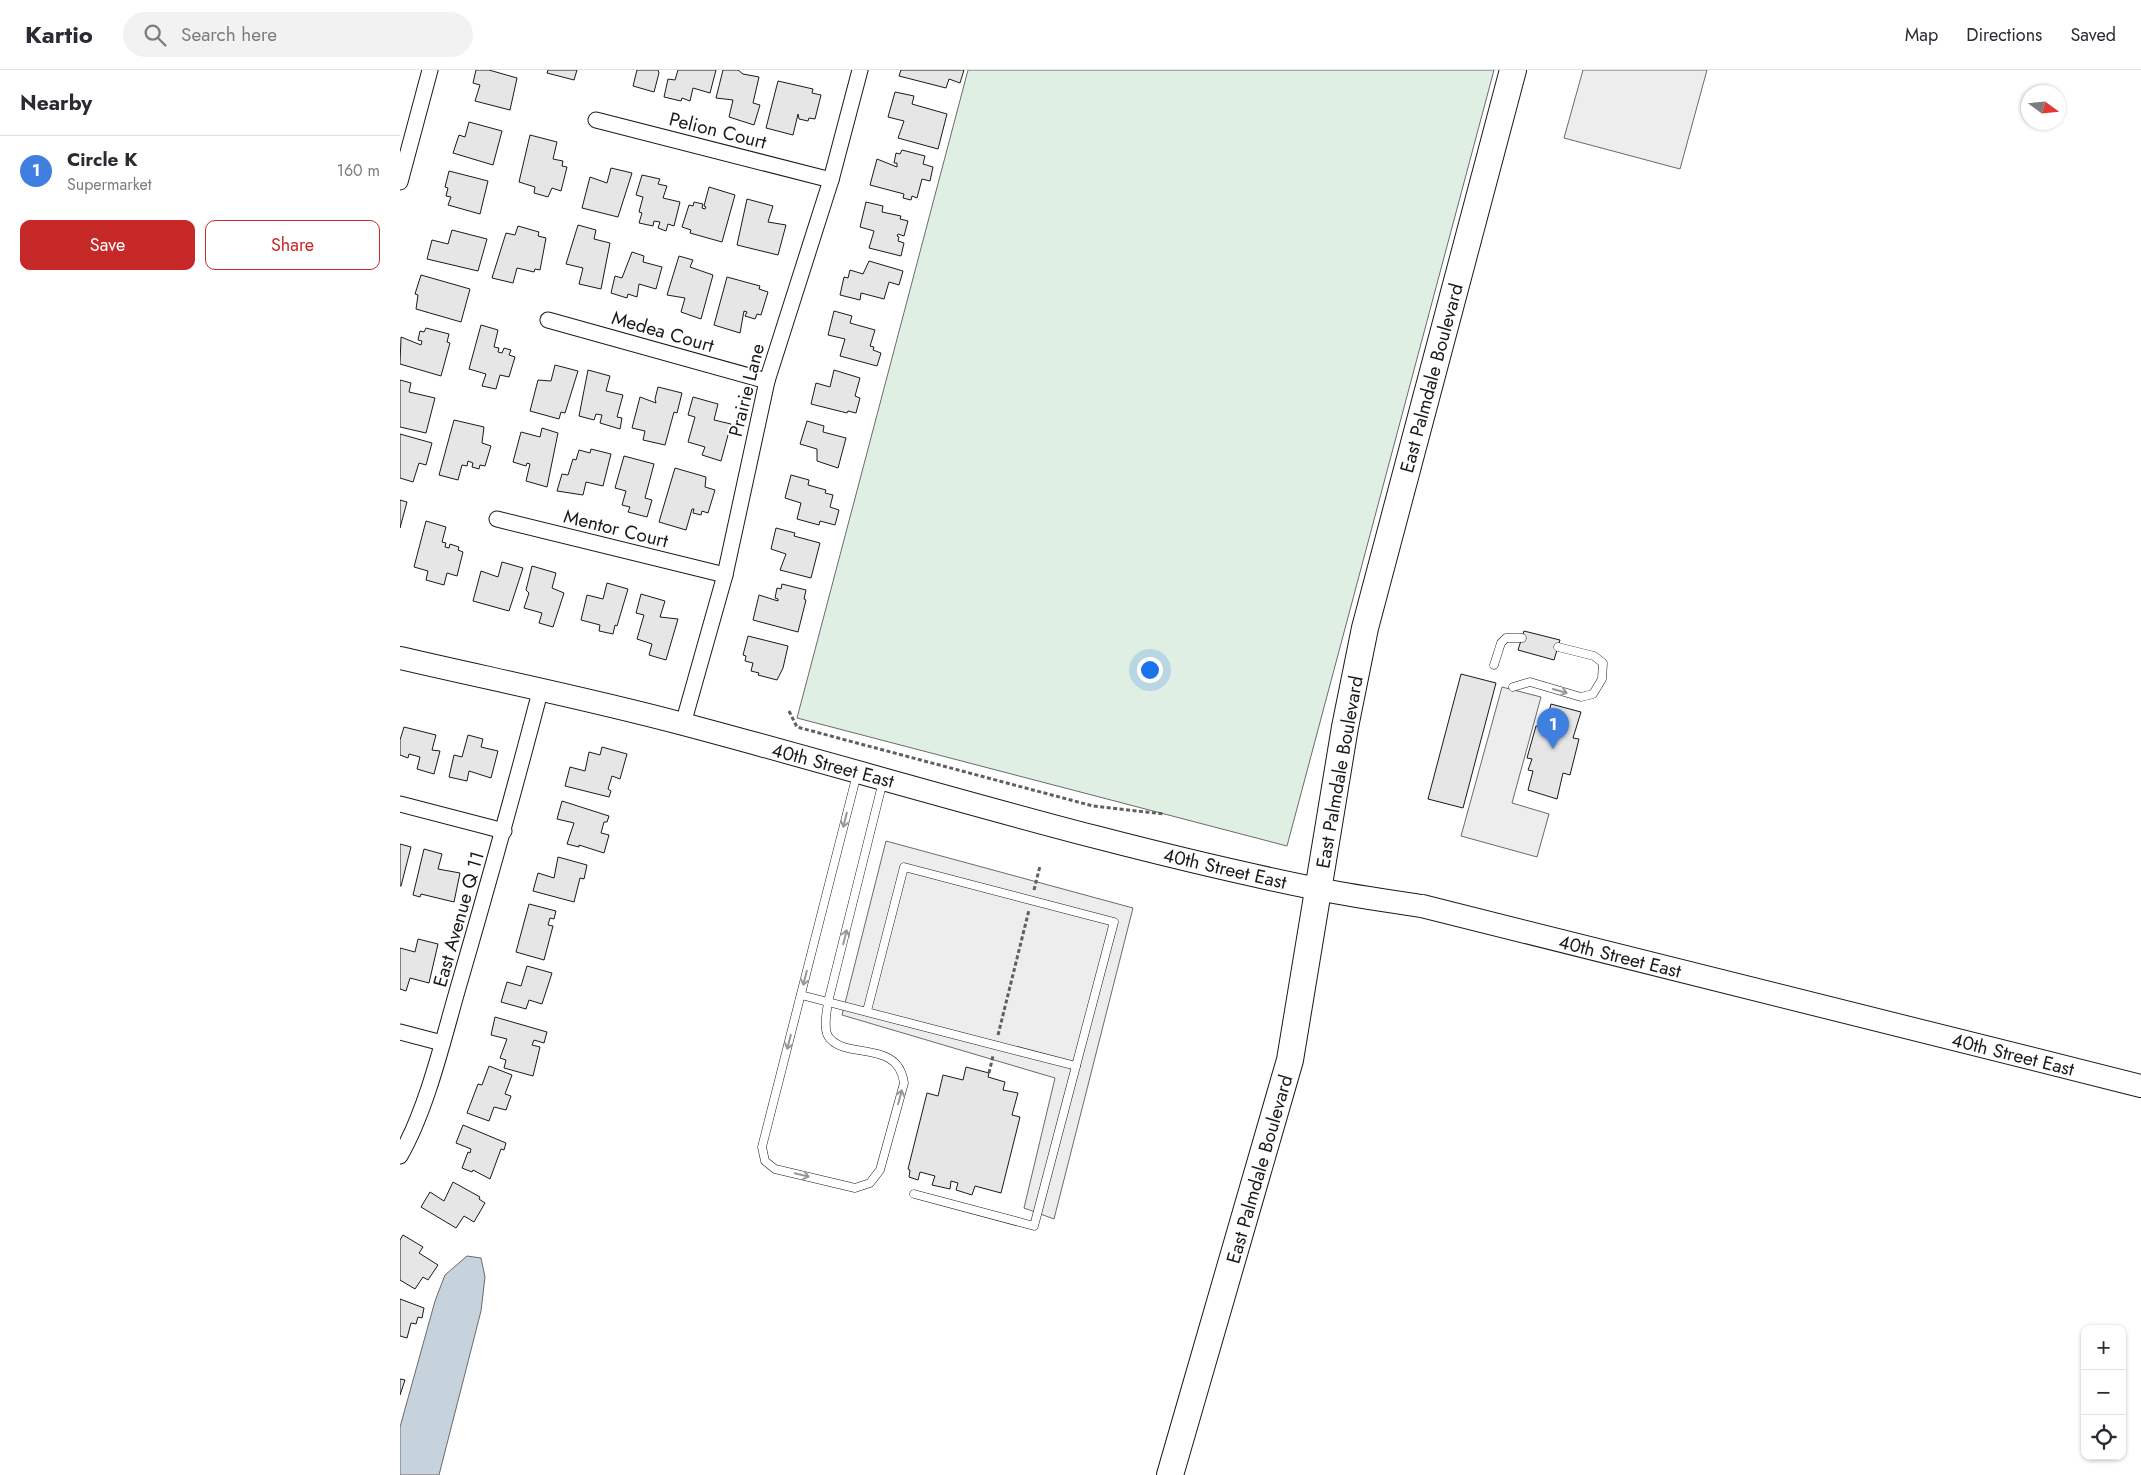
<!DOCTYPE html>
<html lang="en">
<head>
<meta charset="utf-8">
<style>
  body { margin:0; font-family:Jost,sans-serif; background:#f2f2f3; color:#2b2b33 }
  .controls { position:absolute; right:15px; bottom:15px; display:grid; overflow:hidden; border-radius:10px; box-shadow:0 1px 4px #0004 }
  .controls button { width:45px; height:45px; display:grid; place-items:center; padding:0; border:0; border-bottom:1px solid #e1e1e2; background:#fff; color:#2b2b33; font:25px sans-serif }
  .compass { position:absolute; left:1621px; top:15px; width:45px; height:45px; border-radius:50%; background:#fff; box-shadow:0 1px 4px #0004; rotate:105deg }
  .you { position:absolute; left:749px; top:599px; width:18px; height:18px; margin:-12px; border:4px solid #fff; border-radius:50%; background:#1a73e8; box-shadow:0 0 0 8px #1a73e833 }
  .badge { display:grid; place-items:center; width:32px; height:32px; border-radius:50%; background:#c62828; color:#fff; font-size:16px; font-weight:700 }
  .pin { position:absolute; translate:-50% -41px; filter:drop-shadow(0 1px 2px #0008) }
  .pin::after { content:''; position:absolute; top:26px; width:18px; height:15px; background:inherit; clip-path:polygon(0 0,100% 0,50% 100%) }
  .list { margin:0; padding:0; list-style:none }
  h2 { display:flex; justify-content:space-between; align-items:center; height:65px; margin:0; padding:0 20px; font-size:21px }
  h2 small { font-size:16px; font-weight:400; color:#7c7c81 }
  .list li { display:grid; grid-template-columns:32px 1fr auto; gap:15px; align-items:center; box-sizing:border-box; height:70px; padding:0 20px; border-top:1px solid #e1e1e2 }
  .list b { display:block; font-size:19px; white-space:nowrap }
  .list p { margin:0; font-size:16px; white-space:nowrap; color:#7c7c81 }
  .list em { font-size:16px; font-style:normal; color:#7c7c81 }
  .actions { display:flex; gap:10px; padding:15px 20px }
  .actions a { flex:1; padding:11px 0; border:1px solid #c62828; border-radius:10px; text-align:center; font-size:18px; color:#c62828 }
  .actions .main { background:#c62828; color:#fff }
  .icon { flex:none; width:28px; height:28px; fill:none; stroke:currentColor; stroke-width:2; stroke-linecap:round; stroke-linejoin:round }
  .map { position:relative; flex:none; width:1741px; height:1405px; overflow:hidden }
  header { display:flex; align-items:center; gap:30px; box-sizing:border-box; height:70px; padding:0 25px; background:#fff; border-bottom:1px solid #e1e1e2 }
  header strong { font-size:24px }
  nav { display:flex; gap:28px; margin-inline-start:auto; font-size:18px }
  .search { width:350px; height:45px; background:#f2f2f3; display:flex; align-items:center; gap:12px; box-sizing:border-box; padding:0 18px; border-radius:28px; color:#7c7c81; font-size:19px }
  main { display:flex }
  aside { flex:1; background:#fff }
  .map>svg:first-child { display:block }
</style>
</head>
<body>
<header>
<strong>Kartio</strong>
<div class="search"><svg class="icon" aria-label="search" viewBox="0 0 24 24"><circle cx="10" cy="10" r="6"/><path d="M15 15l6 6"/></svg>Search here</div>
<nav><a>Map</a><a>Directions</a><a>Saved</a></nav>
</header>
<main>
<aside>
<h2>Nearby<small></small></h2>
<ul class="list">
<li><span class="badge" style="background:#3f7fe0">1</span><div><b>Circle K</b><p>Supermarket</p></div><em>160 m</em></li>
</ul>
<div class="actions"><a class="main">Save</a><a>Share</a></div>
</aside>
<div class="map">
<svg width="1741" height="1405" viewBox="0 0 1741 1405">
  <rect width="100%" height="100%" fill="#fff"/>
  <polygon fill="#e0efe3" stroke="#6a6a6a" points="568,0 1094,0 887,776 397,648"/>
  <g fill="#ededed" stroke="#6a6a6a">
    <polygon points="1183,0 1307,0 1280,99 1164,68"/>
    <polygon points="1102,617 1141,627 1112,733 1149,744 1137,787 1061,766"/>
    <polygon points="486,771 733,838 654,1149 624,1138 655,1008 442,945"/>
  </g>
  <polygon fill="#c6d2dc" stroke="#6a6a6a" points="67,1186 81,1188 85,1207 81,1241 39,1405 0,1405 0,1357 35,1231 45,1205"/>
  <g fill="#e6e6e6" stroke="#1a1a1a">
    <polygon points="76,0 89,0 117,8 110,40 75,31 80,15 73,13"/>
    <polygon points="148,0 177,0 174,10 147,3"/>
    <polygon points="237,0 258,0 259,3 254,22 233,16"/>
    <polygon points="278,0 316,0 310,23 293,18 290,31 282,28 281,31 264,27 268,9 275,10"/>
    <polygon points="323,0 338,0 343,4 359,7 353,33 360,35 354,55 329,47 333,30 316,28"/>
    <polygon points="501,0 564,0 560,13 549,9 546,18 499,6"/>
    <polygon points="378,11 413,19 412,23 421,25 415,49 409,48 408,51 399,49 398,44 393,65 366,58"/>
    <polygon points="495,22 514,26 512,34 547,44 538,79 498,68 504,51 488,47"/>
    <polygon points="69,52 102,61 93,95 53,83 59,65 65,67"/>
    <polygon points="130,65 157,72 153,89 163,91 162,96 167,97 161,121 152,118 148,127 134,123 135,117 119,112"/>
    <polygon points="502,80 525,86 523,94 533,97 530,111 522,109 517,128 512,126 511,130 503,128 504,124 470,115 477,89 497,97 497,93 494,93 496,83 500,84"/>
    <polygon points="211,98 232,103 218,147 182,138 190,107 207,113"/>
    <polygon points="49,101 88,111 80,144 48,135 51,127 46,126 48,118 45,117"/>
    <polygon points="242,105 260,109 258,114 267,116 263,128 280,132 274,156 268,154 266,161 258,158 260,152 254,151 253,156 239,153 242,143 239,142 243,127 236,125"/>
    <polygon points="309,117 335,125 322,172 290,163 291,160 282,157 289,135 293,136 294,132 303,134 302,138 305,139 306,137 304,136"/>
    <polygon points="347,129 373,136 368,152 386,155 378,185 337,175"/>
    <polygon points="466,132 483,136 482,142 501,146 500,149 508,151 504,166 498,164 497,166 499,167 498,171 504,173 501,186 469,178 474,161 460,157"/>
    <polygon points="178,155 196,160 194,169 210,173 201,219 179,214 183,198 166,194"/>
    <polygon points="118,156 139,162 138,166 146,168 140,200 135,199 134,202 117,198 113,213 92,208 106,163 115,165"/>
    <polygon points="52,160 87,169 78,201 27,189 32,170 48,174"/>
    <polygon points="232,182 244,186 243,192 262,197 256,219 239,214 237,227 228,224 227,228 211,223 215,206 222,208"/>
    <polygon points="279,186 293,190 290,197 313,205 301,249 281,242 285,228 267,225"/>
    <polygon points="469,191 503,201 499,215 489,212 484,229 461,223 460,230 440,225 444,207 448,208 450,200 463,204"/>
    <polygon points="21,205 70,219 61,252 16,239 18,225 15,224"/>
    <polygon points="327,207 360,216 359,219 368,222 361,245 357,244 355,249 345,246 347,242 344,241 340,263 314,255"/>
    <polygon points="434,241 452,246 450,253 475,260 470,276 474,277 473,280 481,283 477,296 440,286 445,269 428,265"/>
    <polygon points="81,255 98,260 94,277 99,278 98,282 102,283 104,278 111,280 109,285 115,287 109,307 100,305 96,319 82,316 86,304 69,299"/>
    <polygon points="26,258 49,264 47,272 50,273 41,306 0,294 1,267 21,275 22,271 18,270 20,261 24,262"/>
    <polygon points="155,295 178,301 165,343 161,342 159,349 130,341 138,310 151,311"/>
    <polygon points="188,300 210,306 206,321 223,325 217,347 222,348 220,359 200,353 202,345 196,344 194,350 179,346"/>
    <polygon points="434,300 460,308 455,326 460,328 456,343 448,341 447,343 411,334 416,313 430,317"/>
    <polygon points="0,310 11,313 9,322 35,328 26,363 0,357"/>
    <polygon points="258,317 282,323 277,343 274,342 265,375 243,370 245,361 232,358 240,327 256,333 255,329"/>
    <polygon points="293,327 318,334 314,350 331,354 321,391 302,385 305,377 288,372 295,347 288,345"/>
    <polygon points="54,350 84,357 82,373 91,376 85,396 80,395 79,399 72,397 73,393 68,391 67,396 62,395 58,410 39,405"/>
    <polygon points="407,351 424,356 423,362 446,368 438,398 417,391 417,379 400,374"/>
    <polygon points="142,358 158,363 147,417 126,411 130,394 127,393 126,396 113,392 121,362 140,367"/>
    <polygon points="0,364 32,373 26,395 19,393 13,412 0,408"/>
    <polygon points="191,379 211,384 203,416 186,412 183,425 157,421 162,404 168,405 173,389 176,390 179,380 190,383"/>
    <polygon points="224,386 254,394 245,428 252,430 247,447 228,442 230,437 222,435 226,421 215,418"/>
    <polygon points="275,398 306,407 305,417 315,420 308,443 302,441 301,445 293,443 294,439 292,439 286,460 259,452"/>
    <polygon points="391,405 409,410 408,415 426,420 425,423 433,425 430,437 439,440 435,455 420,451 419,455 397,449 401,433 385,428"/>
    <polygon points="0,430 7,432 0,458"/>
    <polygon points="26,451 46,457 42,472 46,473 45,477 49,478 50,474 59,477 58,480 63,482 57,506 47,503 44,515 26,510 28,501 14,497"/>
    <polygon points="376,458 395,463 394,466 420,473 411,508 380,500 386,484 371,479"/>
    <polygon points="102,492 123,498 109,541 73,531 81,501 98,507"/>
    <polygon points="132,496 156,503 152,518 164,523 153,557 139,553 142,543 124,538 129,523 126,520"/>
    <polygon points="207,513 228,519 217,556 215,555 213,564 199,561 200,555 181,550 187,525 203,529"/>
    <polygon points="382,514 406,520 404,529 406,530 398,562 353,550 359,525 378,531 378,529 375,528 377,518 381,519"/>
    <polygon points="241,524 265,531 260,547 278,549 266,590 249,585 252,574 237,569 244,545 236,543"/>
    <polygon points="1124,561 1160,570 1154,590 1118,580"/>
    <polygon points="348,566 388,576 383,598 377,610 358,605 359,603 351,601 353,593 345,591 346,586 343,585"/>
    <polygon points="1061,604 1096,613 1063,738 1028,729"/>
    <polygon points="1151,634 1181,642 1173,668 1179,669 1170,705 1163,703 1157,729 1128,720 1133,701 1128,700 1132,689 1127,688 1136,656 1140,657 1142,648 1147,649"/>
    <polygon points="4,657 36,665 32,680 40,681 34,704 17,699 20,687 9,684 8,688 0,685 0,670"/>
    <polygon points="68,665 83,669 81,677 98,681 91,708 69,701 67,711 49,707 54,685 62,687"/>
    <polygon points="202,677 227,684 220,709 212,706 208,719 211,721 209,727 165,716 170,697 185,701 189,682 200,685"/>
    <polygon points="162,731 209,746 207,752 204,752 201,763 209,765 204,783 179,775 179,777 167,774 174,753 157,749"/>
    <polygon points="0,774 11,777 1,816 0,816"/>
    <polygon points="24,779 42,784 38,799 60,803 54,832 21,824 20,827 13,825"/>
    <polygon points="158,787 187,795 184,809 180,808 174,832 133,821 138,803 154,808"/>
    <polygon points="129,834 156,841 154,849 150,848 148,855 153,856 144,890 116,882"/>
    <polygon points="18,869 38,874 29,913 10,908 6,921 0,919 0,878 15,882"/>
    <polygon points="127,896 152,903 142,934 129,930 126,939 101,932 107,912 121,916"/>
    <polygon points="95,947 147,962 144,973 134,970 132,975 140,977 133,1006 104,998 106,990 100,988 107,969 91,965"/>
    <polygon points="89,996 112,1005 105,1024 111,1026 106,1040 94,1037 89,1051 67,1043 78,1014 82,1015"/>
    <polygon points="566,997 589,1003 588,1007 605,1012 603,1020 618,1023 612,1045 620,1047 601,1123 575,1116 572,1125 556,1120 558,1113 551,1111 550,1119 532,1115 535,1106 520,1102 518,1110 509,1107 510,1100 508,1099 527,1023 538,1026 543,1005 563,1010"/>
    <polygon points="63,1055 106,1073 104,1080 101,1079 90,1109 73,1100 72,1102 62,1098 68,1082 70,1083 71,1079 56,1073"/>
    <polygon points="53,1112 80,1127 79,1129 85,1133 74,1152 64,1146 56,1158 21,1137 30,1122 44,1131"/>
    <polygon points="3,1165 23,1177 19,1183 38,1195 28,1210 23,1207 15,1219 0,1210 0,1170"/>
    <polygon points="0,1229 24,1238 22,1248 18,1247 16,1254 11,1253 7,1268 0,1266"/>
    <polygon points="0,1309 5,1310 0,1325"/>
  </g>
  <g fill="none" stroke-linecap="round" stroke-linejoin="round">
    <defs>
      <g id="service">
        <polyline points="1094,595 1101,573 1106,568 1122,568"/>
        <polyline points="1113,617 1130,612 1181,627 1193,624 1202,609 1203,593 1194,586 1158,577"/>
        <path d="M457,704L362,1077L365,1091L375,1099L455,1118L470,1113L480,1100L504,1013C498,968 444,991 428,966C423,956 427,942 428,932L483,711"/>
        <polyline points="401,925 676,996 714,852 504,797 467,941"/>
        <polyline points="514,1124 634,1156 676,996"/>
      </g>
      <g id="minor">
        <polyline points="196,50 431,110"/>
        <polyline points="0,112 30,0"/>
        <polyline points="148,250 367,311"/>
        <polyline points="97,449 325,505"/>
        <polyline points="283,654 325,505 367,311 431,110 460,0"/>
        <polyline points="0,734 104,761"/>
        <polyline points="0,962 42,973"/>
        <path d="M0,1086C27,1039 43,970 58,918C87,818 115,718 141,618"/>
      </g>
      <path id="secondary" d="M0,588C95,610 190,629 283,654C494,710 704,776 918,819C952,826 988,831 1022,836L1741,1016"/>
      <polyline id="trunk" points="770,1405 890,990 945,657 965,558 1113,0"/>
    </defs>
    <use href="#service" stroke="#1a1a1a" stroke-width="9"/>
    <use href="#minor" stroke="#1a1a1a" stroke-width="17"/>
    <use href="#secondary" stroke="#1a1a1a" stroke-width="24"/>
    <use href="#trunk" stroke="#1a1a1a" stroke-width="28"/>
    <g stroke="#5f5f5f" stroke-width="3" stroke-dasharray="4 2.5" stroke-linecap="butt">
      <polyline points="389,641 397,657 693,736 764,744"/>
      <polyline points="634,820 640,796"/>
      <polyline points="598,965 629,840"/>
      <polyline points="589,1003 593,986"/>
    </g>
    <use href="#service" stroke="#fff" stroke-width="8"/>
    <use href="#minor" stroke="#fff" stroke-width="15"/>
    <use href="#secondary" stroke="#fff" stroke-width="22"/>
    <use href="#trunk" stroke="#fff" stroke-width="26"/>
  </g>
  <defs><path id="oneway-shaft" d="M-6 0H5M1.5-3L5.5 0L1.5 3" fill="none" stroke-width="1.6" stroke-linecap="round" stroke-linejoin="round" transform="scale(1.25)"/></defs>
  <g stroke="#989898">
    <use href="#oneway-shaft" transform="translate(1160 621) rotate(16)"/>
    <use href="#oneway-shaft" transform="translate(445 750) rotate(104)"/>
    <use href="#oneway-shaft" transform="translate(445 867) rotate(-76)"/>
    <use href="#oneway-shaft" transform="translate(405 908) rotate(104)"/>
    <use href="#oneway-shaft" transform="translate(389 972) rotate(104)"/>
    <use href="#oneway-shaft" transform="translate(500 1027) rotate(-75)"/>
    <use href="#oneway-shaft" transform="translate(402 1105) rotate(14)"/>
  </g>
  <g text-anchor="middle" stroke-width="4" stroke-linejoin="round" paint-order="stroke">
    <g font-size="19" fill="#1a1a1a" stroke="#fff">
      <text transform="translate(318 60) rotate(14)" y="7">Pelion Court</text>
      <text transform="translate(263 261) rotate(16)" y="7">Medea Court</text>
      <text transform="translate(1031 308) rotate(-75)" y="7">East Palmdale Boulevard</text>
      <text transform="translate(346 320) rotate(-76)" y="7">Prairie Lane</text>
      <text transform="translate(216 458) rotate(14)" y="7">Mentor Court</text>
      <text transform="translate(433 695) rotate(15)" y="7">40th Street East</text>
      <text transform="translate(939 702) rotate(-80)" y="7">East Palmdale Boulevard</text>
      <text transform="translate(825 798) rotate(13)" y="7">40th Street East</text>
      <text transform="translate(58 849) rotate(-74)" y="7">East Avenue Q 11</text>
      <text transform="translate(1220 886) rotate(14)" y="7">40th Street East</text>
      <text transform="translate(1613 984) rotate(14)" y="7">40th Street East</text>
      <text transform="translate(859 1099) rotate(-74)" y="7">East Palmdale Boulevard</text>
    </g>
  </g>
</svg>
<div class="controls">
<button>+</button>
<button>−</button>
<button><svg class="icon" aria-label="locate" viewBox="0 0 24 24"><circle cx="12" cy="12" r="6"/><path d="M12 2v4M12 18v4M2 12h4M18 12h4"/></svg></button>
</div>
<svg class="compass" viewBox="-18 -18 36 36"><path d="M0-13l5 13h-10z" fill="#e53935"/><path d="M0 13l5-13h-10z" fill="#7c7c81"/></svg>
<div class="you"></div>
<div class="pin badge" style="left:1153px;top:679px;background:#3f7fe0">1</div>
</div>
</main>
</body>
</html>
